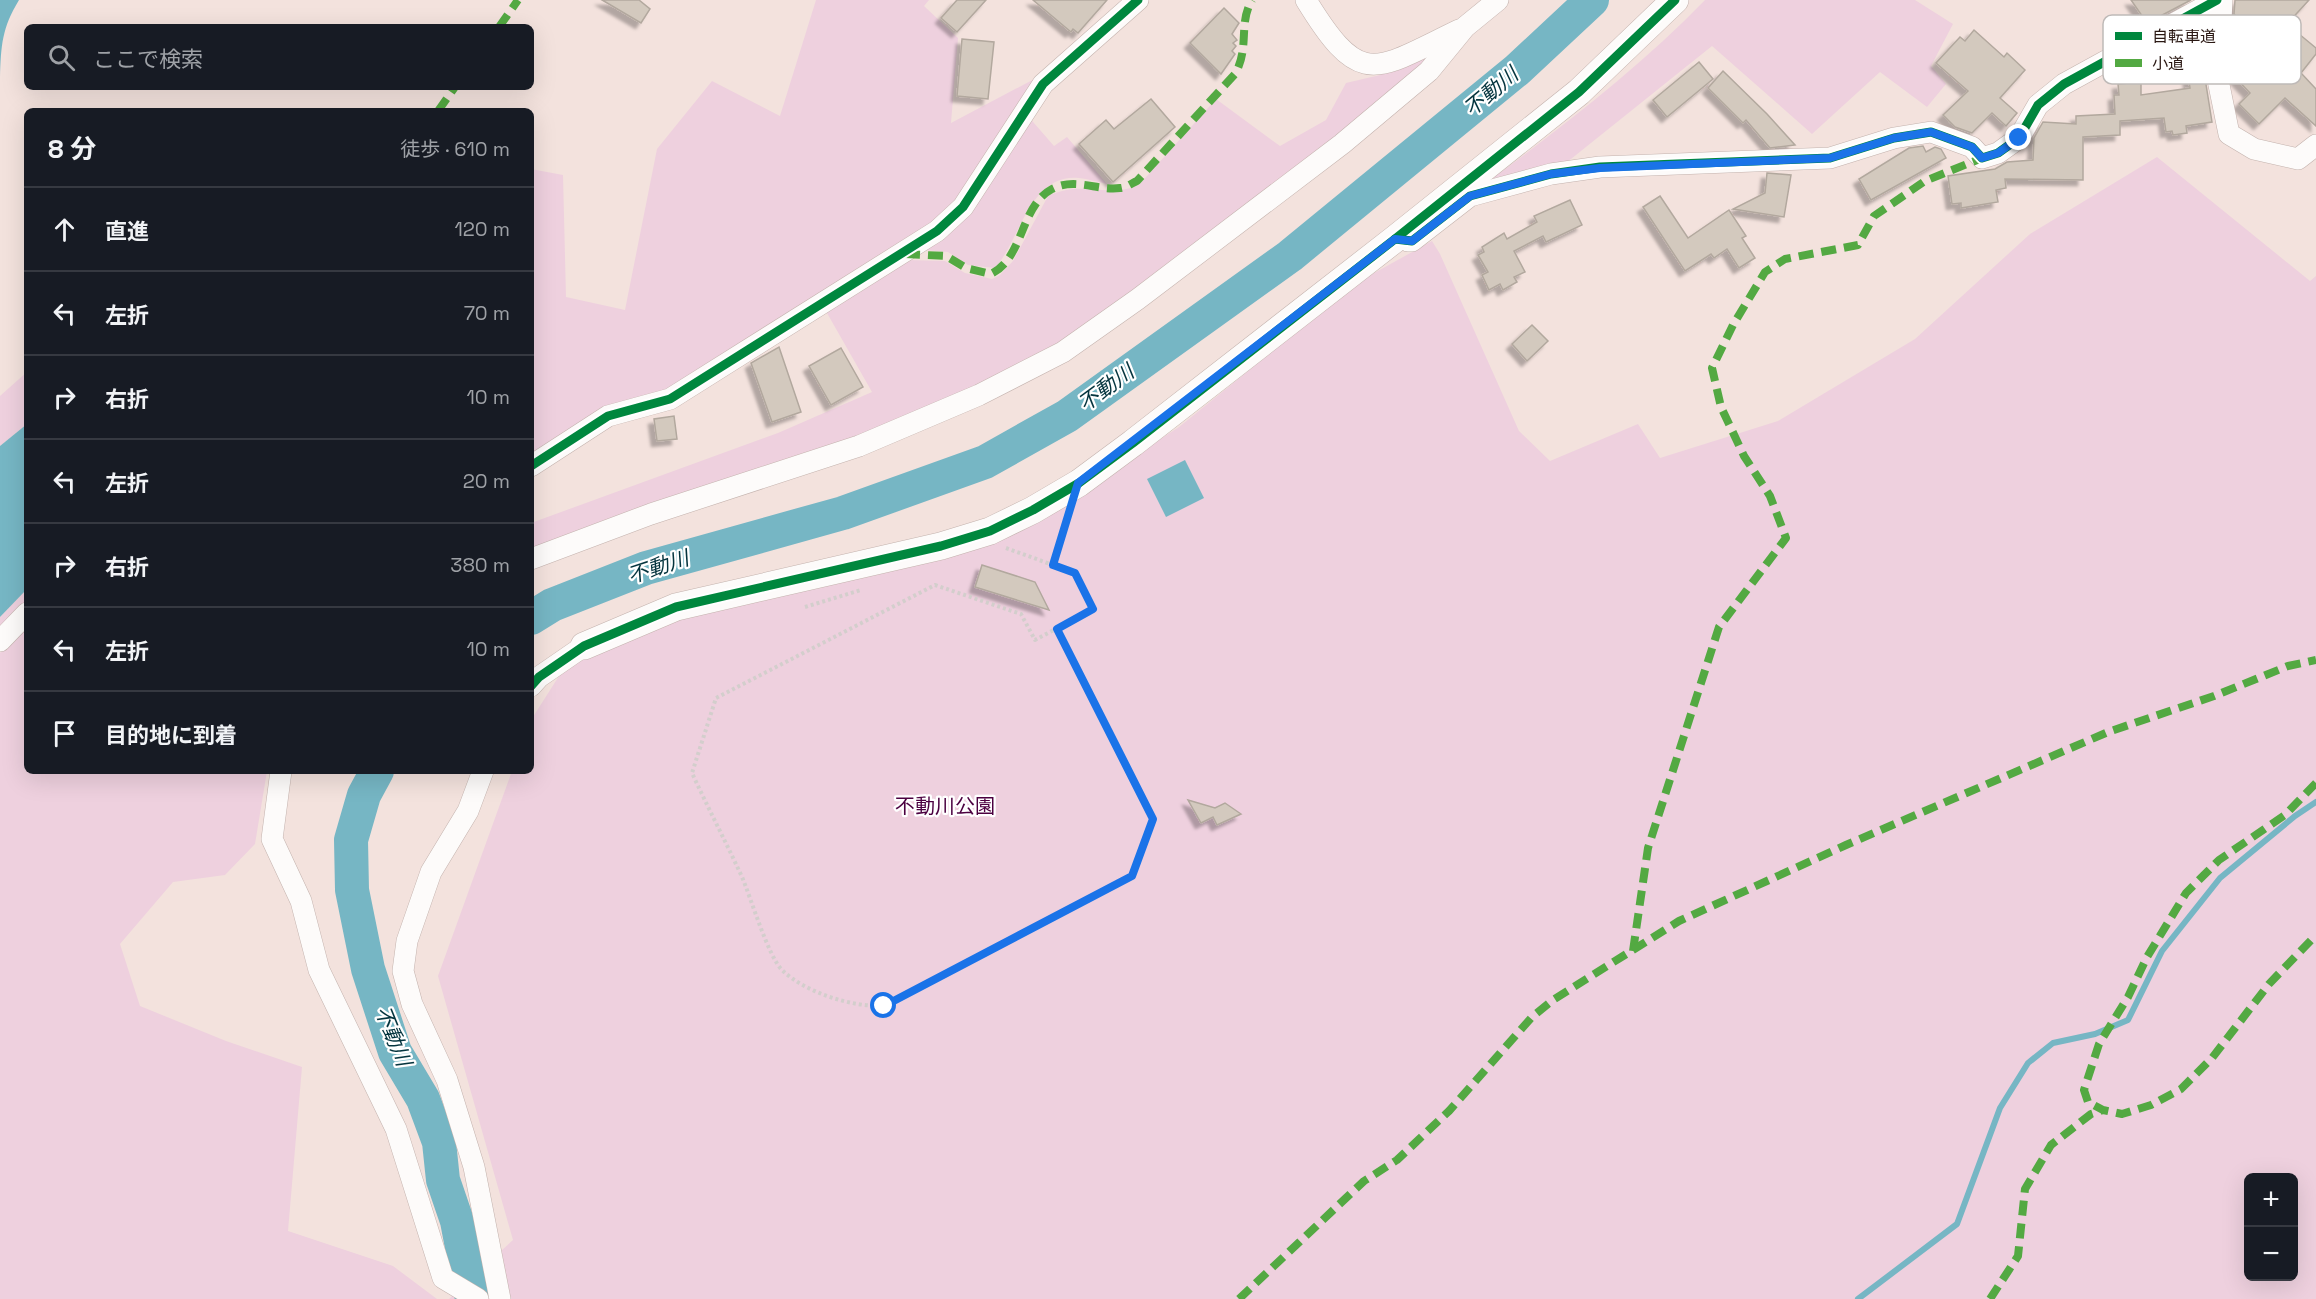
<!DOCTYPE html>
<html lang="ja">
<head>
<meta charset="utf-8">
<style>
  body { margin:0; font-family:"Space Grotesk","Noto Sans JP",sans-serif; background:#242831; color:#f1f3f6 }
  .controls { position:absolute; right:18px; bottom:18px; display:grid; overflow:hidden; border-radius:9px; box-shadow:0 6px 24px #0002 }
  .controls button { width:54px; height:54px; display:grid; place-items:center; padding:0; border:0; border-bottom:2px solid #363941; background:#171b24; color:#f1f3f6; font:30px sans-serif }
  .stop { position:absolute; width:18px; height:18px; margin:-14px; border:4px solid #1a73e8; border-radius:50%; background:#fff }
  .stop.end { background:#1a73e8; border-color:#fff; box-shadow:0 2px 6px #0008 }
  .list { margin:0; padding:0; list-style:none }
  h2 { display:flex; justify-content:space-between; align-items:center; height:78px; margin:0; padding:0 24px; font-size:26px }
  h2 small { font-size:20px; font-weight:400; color:#9ea1a6 }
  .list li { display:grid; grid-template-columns:39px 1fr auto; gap:18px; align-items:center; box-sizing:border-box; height:84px; padding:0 24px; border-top:2px solid #363941 }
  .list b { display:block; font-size:22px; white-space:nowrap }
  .list em { font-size:20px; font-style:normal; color:#9ea1a6 }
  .icon { flex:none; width:33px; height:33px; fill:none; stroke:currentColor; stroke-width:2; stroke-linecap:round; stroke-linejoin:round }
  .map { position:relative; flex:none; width:2316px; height:1299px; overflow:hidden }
  .search { position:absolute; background:#171b24; box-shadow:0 6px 24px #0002; left:24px; top:24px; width:510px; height:66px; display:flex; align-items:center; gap:15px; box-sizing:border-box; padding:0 21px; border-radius:9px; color:#9ea1a6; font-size:22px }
  .panel { position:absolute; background:#171b24; box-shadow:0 6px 24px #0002; left:24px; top:108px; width:510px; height:666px; border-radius:9px }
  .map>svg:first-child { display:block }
</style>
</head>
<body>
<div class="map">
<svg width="2316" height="1299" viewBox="0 0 2316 1299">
  <defs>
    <filter id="shadow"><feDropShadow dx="-5.5" dy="5.5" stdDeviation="1.5" flood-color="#0004"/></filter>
  </defs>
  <rect width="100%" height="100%" fill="#f3e2dd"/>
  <g fill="#eed0de" fill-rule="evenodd">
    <polygon points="816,0 929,0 924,6 958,38 951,123 1040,76 958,204 934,226 668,393 531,459 531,169 563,175 566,297 625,310 657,149 712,81 780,116"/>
    <path d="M1705,0H1915L1953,24L1931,66L1946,84L1927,107L1880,72L1812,134L1712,46L1566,163L1485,184C1562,127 1638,69 1705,0Z"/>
    <path d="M1438,43L1422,64L1336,137L1133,292L1059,345L976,387L856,438L531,549V523L778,433L872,392L823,306L907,260L945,261L965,273L992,279L1000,275L1013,261L1048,196C1084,179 1107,199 1139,185L1216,99L1280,146L1326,120L1346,83L1380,75Z"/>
    <path d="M1027,115L1054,146L1067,137L1107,184C1098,182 1088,179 1079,178C1029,174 1021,239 995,268L968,265L948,252L914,249Z"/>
    <path d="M2157,157L2310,281L2316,276V1299H449L513,1240L438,976L512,771H531V720L559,676L578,660L642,628L1038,518L1179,427L1358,282L1432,241L1440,254L1519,431L1550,461L1638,424L1660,458L1778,421L1915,339L2030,234ZM2248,1178H2294V1276H2248Z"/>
    <polygon points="27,372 27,424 0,446 0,396"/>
    <polygon points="27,589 27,603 0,628 0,617"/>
    <polygon points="27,624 27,771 267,771 255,844 225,875 173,882 120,944 140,1006 226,1041 302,1067 288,1231 393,1266 437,1299 0,1299 0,653"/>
  </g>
  <g fill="#76b6c4">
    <path d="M0,0H19C2,28 1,45 0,78Z"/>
    <polygon points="27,424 27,589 0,617 0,446"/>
    <polygon points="1185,460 1204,498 1166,517 1147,479"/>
  </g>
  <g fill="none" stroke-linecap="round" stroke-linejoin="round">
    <polyline stroke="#76b6c4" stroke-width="6" points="1858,1299 1957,1224 2000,1108 2028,1063 2053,1043 2095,1034 2128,1020 2162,951 2220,878 2295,816 2316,802"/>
    <g stroke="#76b6c4" stroke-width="34">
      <polyline points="531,618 552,605 646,568 843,513 985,462 1067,416 1290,256 1517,70 1592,0"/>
      <polyline points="377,771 364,795 351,840 352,890 368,969 395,1052 423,1099 439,1142 443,1180 457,1221 472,1299"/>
    </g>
  </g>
  <g fill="#d3c9be" stroke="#b2a89e" stroke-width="1.5" filter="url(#shadow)">
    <polygon points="602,0 639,0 650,9 641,23"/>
    <polygon points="957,0 986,0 957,32 941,18"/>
    <polygon points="1033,0 1107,0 1078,33 1073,29 1071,32"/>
    <polygon points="2131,0 2191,0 2147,23"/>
    <polygon points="2235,0 2309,0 2287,24 2316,48 2316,54 2301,73 2316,89 2316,126 2285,98 2259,124 2239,104 2250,93 2231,73 2231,70 2261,41 2234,14"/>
    <polygon points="1224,8 1239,23 1232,34 1237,40 1233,43 1236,46 1232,51 1235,54 1221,74 1190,43"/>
    <polygon points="1974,30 2004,57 2007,53 2025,70 2000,98 2017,113 2006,126 1992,113 1972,133 1955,127 1943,115 1968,91 1936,63 1960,37 1965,41"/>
    <polygon points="962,39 994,42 988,99 957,96"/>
    <polygon points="2201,53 2212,122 2186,126 2187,133 2173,135 2172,131 2166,132 2164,118 2120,121 2120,135 2083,137 2083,180 2005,179 2006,188 1996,190 1998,202 1961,208 1961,203 1952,204 1948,176 1995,169 2007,162 2033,160 2034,138 2043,122 2076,124 2076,116 2115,114 2114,95 2119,95 2118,84 2141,82 2141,95 2190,88 2185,55"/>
    <polygon points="1699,62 1713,79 1667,117 1653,100"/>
    <polygon points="1723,71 1767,114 1795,145 1770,148 1746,120 1743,123 1708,88"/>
    <polygon points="1151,99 1175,127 1113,182 1079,144 1106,120 1114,129"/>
    <polygon points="1923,146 1926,152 1935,147 1941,149 1946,158 1871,200 1859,179 1909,148"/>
    <polygon points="1767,173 1791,175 1784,217 1733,209 1765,193"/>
    <polygon points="1660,196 1688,238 1729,210 1746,236 1742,238 1755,258 1739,268 1727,249 1714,258 1711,254 1685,271 1643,207"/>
    <polygon points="1570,200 1582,225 1546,242 1543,236 1514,251 1525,272 1514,277 1517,282 1503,290 1500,284 1489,290 1482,275 1488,272 1478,255 1484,252 1482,247 1504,233 1507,239 1537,222 1534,216"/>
    <polygon points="1532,325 1548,341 1527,361 1512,344"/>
    <polygon points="779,347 801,412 772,422 751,363"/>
    <polygon points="841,348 863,387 831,405 809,366"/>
    <polygon points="674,416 677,439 657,441 654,419"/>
    <polygon points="982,565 1035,582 1049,610 975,587"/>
    <polygon points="1188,800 1215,808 1225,803 1241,814 1217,825 1213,817 1201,823"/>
  </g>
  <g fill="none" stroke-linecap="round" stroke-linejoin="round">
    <defs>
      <g id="minor">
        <path d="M1306,0C1361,90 1374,71 1459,30"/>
        <polyline points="2222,0 2218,80 2229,134 2254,149 2298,159 2316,145"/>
        <polyline points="1408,241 1412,241 1470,196 1551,174 1600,167 1830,158 1894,138 1931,132 1972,147 1982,158 1998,153 2019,138 2038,105 2064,84 2217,0"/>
        <polyline points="531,466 608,416 670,399 937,231 963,207 1043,84 1138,0"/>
        <polyline points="531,559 651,514 859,446 979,395 1063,352 1138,299 1342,144 1429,71 1465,27 1498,0"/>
        <polyline points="0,641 27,613"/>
        <polyline points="531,686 539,677 584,646"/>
        <polyline points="281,771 272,839 301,901 319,970 396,1129 443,1278 478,1299"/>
        <polyline points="483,771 468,811 431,872 407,941 403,971 412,1004 447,1080 474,1167 500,1299"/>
      </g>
      <polyline id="tertiary" points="584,646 676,607 941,546 990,531 1033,510 1079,483 1133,443 1395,239 1579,92 1675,0"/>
    </defs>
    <use href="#minor" stroke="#c3b2ad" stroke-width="22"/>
    <use href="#tertiary" stroke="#c3b2ad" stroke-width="28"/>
    <g stroke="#d3cecc" stroke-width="4" stroke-dasharray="3 3" stroke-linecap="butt">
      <polyline points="1006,548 1053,565"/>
      <polyline points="805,607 861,590"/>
      <path d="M1057,629L1153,819L1132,876L884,1006C852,1007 806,993 782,970C768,956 751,898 742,877C726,842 708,808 692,773L716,698L935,585L1021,614L1035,640L1093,609L1075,573L1053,565L1068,515"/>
    </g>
    <use href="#minor" stroke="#fdfbfa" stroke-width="21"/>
    <use href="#tertiary" stroke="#fdfbfa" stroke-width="27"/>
    <g stroke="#53a942" stroke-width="8" stroke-dasharray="15 8" stroke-linecap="butt">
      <polyline points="499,27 518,0"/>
      <polyline points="438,111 455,87"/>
      <path d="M905,254L946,256L966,268L991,274C1024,258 1020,206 1052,189C1075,177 1097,191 1120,188C1125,188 1132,183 1137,181L1235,74C1250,48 1238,23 1252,0"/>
      <polyline points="2316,783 2285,815 2219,860 2186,893 2147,957 2128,997 2099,1044 2084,1090 2088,1102 2103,1110 2122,1114 2151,1105 2181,1089 2212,1058 2269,984 2316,935"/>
      <polyline points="1633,951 1648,848 1719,627 1786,538 1770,496 1744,456 1721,407 1712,368 1733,325 1765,272 1785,259 1858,245 1874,216 1925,181 1982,158"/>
      <polyline points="1239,1299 1364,1181 1397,1160 1449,1111 1532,1017 1553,1000 1679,921 1846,845 2108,732 2214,696 2288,666 2316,660"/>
      <polyline points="1990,1299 2018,1256 2025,1189 2051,1145 2091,1114 2103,1110"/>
    </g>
    <defs>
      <g id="cycleway">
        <polyline points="1395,239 1412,241 1470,196 1551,174 1600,167 1830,158 1894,138 1931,132 1972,147 1982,158 1998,153 2019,138 2038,105 2064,84 2217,0"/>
        <polyline points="531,466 608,416 670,399 937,231 963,207 1043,84 1138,0"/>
        <polyline points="531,686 539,677 584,646 676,607 941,546 990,531 1033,510 1079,483 1133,443 1395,239 1579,92 1675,0"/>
      </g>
    </defs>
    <use href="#cycleway" stroke="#fff" stroke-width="13"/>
    <use href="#cycleway" stroke="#00873e" stroke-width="9"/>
  </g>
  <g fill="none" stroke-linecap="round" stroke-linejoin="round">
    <polyline stroke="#1a73e8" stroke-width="8" points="884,1006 1132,876 1153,819 1057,629 1093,609 1075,573 1053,565 1078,483 1395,239 1412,241 1470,196 1551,174 1600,168 1830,158 1894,138 1931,132 1972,147 1982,158 1998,153 2019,138"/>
  </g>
  <g text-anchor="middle" stroke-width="4.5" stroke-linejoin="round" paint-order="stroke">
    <g font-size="20" fill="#4b0040" stroke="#fff">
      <text x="945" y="813">不動川公園</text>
    </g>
    <g font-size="21" font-style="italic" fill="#04343e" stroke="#fff">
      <text transform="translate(1491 92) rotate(-40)" y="7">不動川</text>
      <text transform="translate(1106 388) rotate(-36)" y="7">不動川</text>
      <text transform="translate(658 567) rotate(-18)" y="7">不動川</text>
      <text transform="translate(393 1036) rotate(68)" y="7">不動川</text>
    </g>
  </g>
  <rect x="2103" y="15" width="198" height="69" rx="9" fill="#fff" stroke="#bfbab8" stroke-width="1.5"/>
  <rect x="2115" y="32" width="27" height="8" fill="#00873e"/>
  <rect x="2115" y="59" width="27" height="8" fill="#53a942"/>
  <g font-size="16" fill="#2a1813">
    <text x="2152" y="42">自転車道</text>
    <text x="2152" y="69">小道</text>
  </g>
</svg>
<div class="controls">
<button>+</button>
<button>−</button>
</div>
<div class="stop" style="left:884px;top:1006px"></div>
<div class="stop end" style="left:2019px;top:138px"></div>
<div class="search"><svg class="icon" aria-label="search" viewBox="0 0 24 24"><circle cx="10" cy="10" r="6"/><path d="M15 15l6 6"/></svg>ここで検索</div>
<section class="panel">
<h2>8 分<small>徒歩 · 610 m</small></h2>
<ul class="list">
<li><svg class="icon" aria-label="ahead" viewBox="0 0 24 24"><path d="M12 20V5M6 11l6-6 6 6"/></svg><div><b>直進</b></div><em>120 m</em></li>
<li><svg class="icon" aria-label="left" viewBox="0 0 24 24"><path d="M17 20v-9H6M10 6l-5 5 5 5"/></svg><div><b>左折</b></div><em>70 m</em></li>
<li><svg class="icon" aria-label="right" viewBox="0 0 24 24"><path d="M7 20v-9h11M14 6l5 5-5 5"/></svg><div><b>右折</b></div><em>10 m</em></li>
<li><svg class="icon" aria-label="left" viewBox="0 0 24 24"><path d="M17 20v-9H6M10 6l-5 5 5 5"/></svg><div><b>左折</b></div><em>20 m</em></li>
<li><svg class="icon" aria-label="right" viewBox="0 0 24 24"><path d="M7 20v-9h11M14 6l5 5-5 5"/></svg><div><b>右折</b></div><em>380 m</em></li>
<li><svg class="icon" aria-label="left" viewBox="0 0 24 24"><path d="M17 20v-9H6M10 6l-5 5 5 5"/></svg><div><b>左折</b></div><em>10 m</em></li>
<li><svg class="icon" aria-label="arrive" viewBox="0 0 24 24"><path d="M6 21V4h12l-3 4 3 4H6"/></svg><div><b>目的地に到着</b></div></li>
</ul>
</section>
</div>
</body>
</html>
